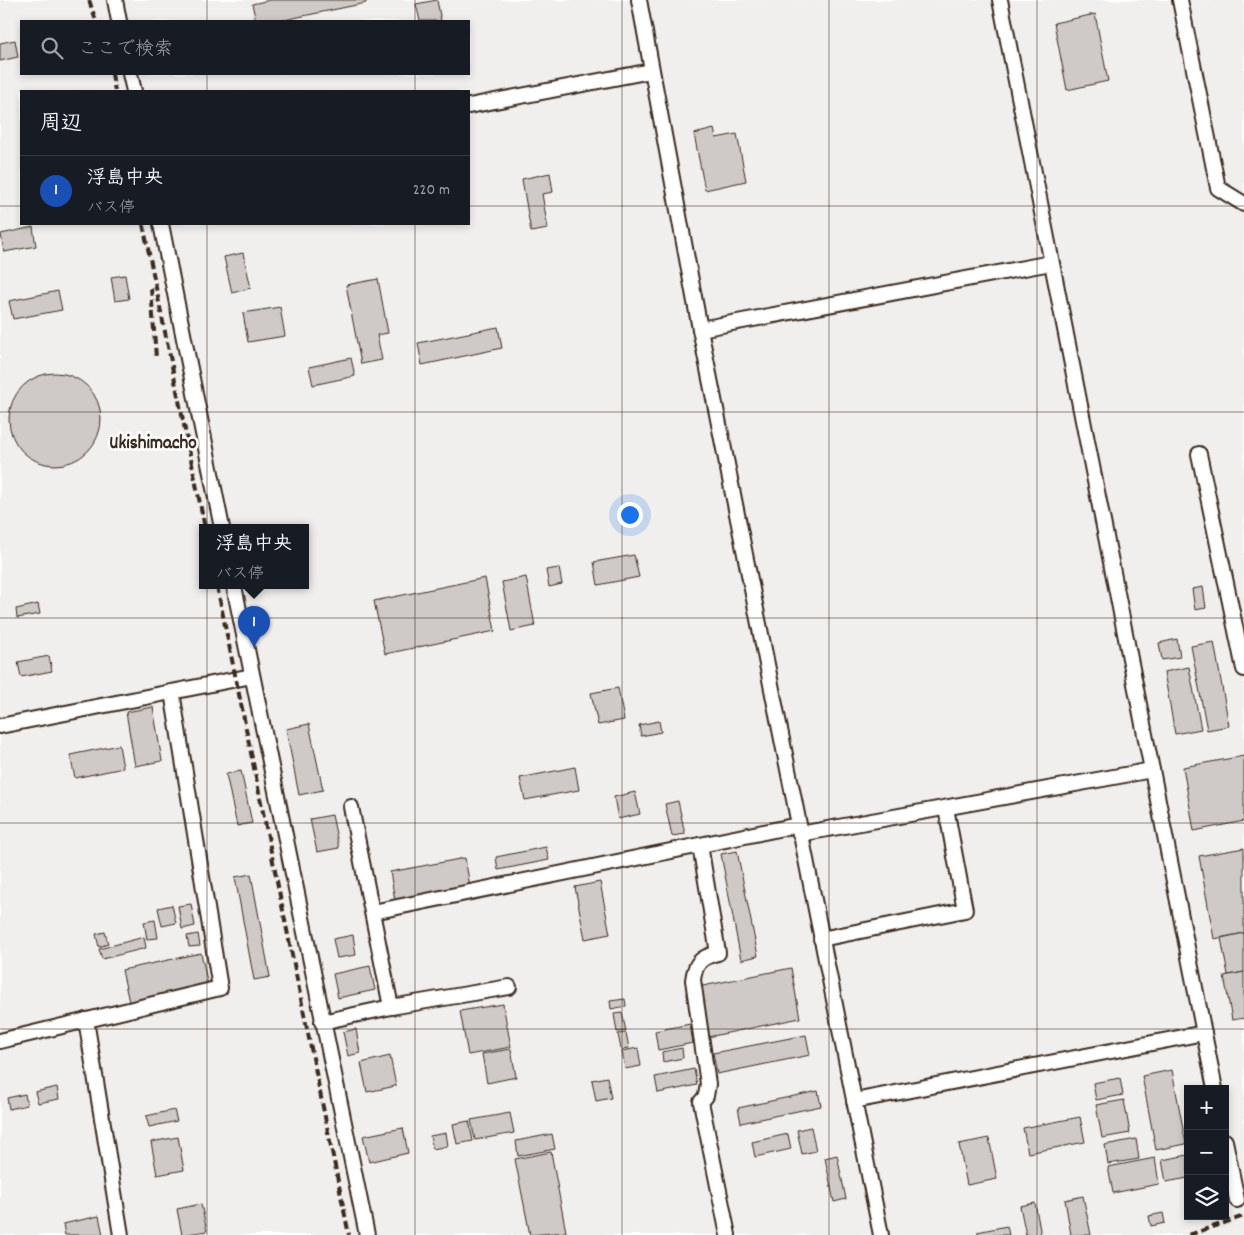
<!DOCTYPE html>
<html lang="ja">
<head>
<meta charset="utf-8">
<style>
  body { margin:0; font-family:Dekko,"Klee One",sans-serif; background:#242831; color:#f1f3f6 }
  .controls { position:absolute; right:15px; bottom:15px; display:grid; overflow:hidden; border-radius:0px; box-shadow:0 2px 8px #0003 }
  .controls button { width:45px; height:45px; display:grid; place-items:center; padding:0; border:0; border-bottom:1px solid #363941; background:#171b24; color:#f1f3f6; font:25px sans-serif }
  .you { position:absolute; left:629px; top:514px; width:18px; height:18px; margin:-12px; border:4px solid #fff; border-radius:50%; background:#1a73e8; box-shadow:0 0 0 8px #1a73e833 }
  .badge { display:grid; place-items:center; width:32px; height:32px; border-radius:50%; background:#0b8043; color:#fff; font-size:16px; font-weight:700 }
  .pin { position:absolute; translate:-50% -41px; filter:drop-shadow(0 1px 2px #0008) }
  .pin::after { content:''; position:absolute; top:26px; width:18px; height:15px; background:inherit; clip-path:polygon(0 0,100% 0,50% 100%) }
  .popup { position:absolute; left:199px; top:524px; width:110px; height:65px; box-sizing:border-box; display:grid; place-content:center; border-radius:0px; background:#171b24; filter:drop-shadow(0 1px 4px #0005); font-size:16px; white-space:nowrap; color:#9ea1a6 }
  .popup b { font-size:19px; color:#f1f3f6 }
  .popup::after { content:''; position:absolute; left:50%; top:100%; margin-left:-10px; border:10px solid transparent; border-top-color:#171b24 }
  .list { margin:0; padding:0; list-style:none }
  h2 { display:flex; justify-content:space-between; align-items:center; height:65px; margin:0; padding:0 20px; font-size:21px }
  h2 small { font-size:16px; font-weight:400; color:#9ea1a6 }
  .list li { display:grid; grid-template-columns:32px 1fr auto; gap:15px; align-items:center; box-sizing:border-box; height:70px; padding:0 20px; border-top:1px solid #363941 }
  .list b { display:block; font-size:19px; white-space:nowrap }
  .list p { margin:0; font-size:16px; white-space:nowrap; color:#9ea1a6 }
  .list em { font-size:16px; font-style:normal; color:#9ea1a6 }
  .icon { flex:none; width:28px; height:28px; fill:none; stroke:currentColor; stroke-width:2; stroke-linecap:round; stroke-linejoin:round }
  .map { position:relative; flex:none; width:1244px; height:1235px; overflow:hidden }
  .search { position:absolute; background:#171b24; box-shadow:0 2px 8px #0003; left:20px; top:20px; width:450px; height:55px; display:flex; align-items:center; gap:12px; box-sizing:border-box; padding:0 18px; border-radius:0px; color:#9ea1a6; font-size:19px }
  .panel { position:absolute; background:#171b24; box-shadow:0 2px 8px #0003; left:20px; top:90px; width:450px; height:135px; border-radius:0px }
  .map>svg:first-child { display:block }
</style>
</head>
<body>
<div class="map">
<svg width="1244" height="1235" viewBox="0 0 1244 1235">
  <rect width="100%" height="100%" fill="#fff"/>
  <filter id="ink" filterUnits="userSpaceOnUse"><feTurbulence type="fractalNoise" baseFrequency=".02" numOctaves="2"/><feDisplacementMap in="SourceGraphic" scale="10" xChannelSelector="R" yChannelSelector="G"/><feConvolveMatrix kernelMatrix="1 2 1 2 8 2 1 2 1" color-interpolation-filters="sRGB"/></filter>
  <g filter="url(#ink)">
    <path fill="#f1efee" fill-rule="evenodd" d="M0,0H1244V1235H0ZM21,21H469V74H21ZM21,91H469V224H21ZM203,528H305V586H203ZM1188,1089H1225V1216H1188Z"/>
    <g fill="#cfcac7" stroke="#3b2a1e">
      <polygon points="270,0 366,0 366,3 279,21 256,21 252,4"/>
      <polygon points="437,0 441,21 420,21 416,4"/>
      <polygon points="1095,14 1108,81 1067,90 1054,23"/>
      <polygon points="15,40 18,57 0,61 0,43"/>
      <polygon points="714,129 716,138 737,134 746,181 705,190 694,134"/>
      <polygon points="550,173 553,192 542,194 548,229 531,232 522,179"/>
      <polygon points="33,227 36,246 4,252 1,234"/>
      <polygon points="243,253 251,288 232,293 224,257"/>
      <polygon points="125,275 129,299 115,301 111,277"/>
      <polygon points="378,279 388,333 377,335 382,360 361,364 346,285"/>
      <polygon points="58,291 62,310 13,319 9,301"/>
      <polygon points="280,307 285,336 248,342 243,313"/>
      <polygon points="498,327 502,348 422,365 418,343"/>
      <polygon points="351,358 355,376 313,385 309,367"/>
      <circle cx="55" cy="419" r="46"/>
      <polygon points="634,555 639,577 598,585 594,562"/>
      <polygon points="559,568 562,584 549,587 546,570"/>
      <polygon points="526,577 535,626 511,631 502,582"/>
      <polygon points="485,578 495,631 385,654 374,601"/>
      <polygon points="1203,587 1206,608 1195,610 1192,589"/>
      <polygon points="38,604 40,614 17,618 16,609"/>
      <polygon points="1177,639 1180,657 1162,660 1159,643"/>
      <polygon points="1214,642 1229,726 1207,730 1191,646"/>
      <polygon points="49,656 52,671 21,677 18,662"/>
      <polygon points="1189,667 1201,729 1175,734 1164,672"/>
      <polygon points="618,688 624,720 598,725 591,693"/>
      <polygon points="153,707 162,761 135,766 126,712"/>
      <polygon points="659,721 661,732 641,736 639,725"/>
      <polygon points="309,724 323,790 299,795 286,729"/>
      <polygon points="119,745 123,768 75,778 70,755"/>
      <polygon points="1244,756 1244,821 1194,831 1183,767"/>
      <polygon points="575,767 579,790 525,800 520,778"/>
      <polygon points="241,771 252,823 237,826 226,774"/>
      <polygon points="635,792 640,814 618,819 614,797"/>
      <polygon points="678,801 685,834 672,836 665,804"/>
      <polygon points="332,815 339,848 317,852 310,819"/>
      <polygon points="546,847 549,860 498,870 496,857"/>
      <polygon points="1244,848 1244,933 1214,939 1199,856"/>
      <polygon points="737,851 758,956 741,960 721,854"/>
      <polygon points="465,858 470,886 395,900 390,872"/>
      <polygon points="251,874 270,977 254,980 235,877"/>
      <polygon points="600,882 610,934 585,939 575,887"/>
      <polygon points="191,904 195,926 182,929 178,906"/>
      <polygon points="172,905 176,923 162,926 158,908"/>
      <polygon points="155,920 158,938 147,939 144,922"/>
      <polygon points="105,932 108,944 99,947 96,934"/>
      <polygon points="1244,933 1244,972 1228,975 1221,938"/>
      <polygon points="198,934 200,946 189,947 187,936"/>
      <polygon points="353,935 356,955 337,958 333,939"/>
      <polygon points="144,937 146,948 102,959 99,949"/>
      <polygon points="201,953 208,985 129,1002 122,970"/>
      <polygon points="370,966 375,990 338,998 333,974"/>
      <polygon points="791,968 800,1018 708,1037 698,987"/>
      <polygon points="1244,972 1244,1018 1232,1020 1224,976"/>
      <polygon points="625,999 626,1006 611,1009 610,1001"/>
      <polygon points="503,1004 511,1047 468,1055 460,1011"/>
      <polygon points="622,1013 626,1031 617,1032 614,1014"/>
      <polygon points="690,1024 693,1043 658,1050 655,1031"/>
      <polygon points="356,1029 360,1053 348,1056 343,1032"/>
      <polygon points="626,1033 629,1048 621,1049 618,1034"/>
      <polygon points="806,1035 810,1055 717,1074 713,1053"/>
      <polygon points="638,1048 641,1066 625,1069 622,1051"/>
      <polygon points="682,1048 683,1058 663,1062 662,1052"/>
      <polygon points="511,1049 516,1077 487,1083 482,1054"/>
      <polygon points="390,1056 396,1086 367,1092 361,1063"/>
      <polygon points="694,1069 697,1085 658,1093 655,1077"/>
      <polygon points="1172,1070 1186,1144 1156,1150 1142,1076"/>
      <polygon points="607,1077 611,1098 596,1101 592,1080"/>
      <polygon points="1120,1078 1123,1095 1096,1100 1093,1083"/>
      <polygon points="57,1087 59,1099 38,1103 35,1092"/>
      <polygon points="818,1091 821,1106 741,1123 738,1108"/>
      <polygon points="25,1094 27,1105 9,1109 7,1098"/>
      <polygon points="1124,1100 1130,1133 1102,1138 1096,1105"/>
      <polygon points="174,1110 177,1121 149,1127 146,1116"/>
      <polygon points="510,1113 514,1133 475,1140 471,1120"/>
      <polygon points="1080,1117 1085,1142 1028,1153 1023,1128"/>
      <polygon points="469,1121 473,1141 457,1144 453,1124"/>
      <polygon points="811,1127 816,1151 802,1154 797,1130"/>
      <polygon points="403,1128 408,1153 369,1162 363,1136"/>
      <polygon points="446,1133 448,1146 433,1149 430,1136"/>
      <polygon points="552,1134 555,1149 518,1156 516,1141"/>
      <polygon points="788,1134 791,1149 755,1157 752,1142"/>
      <polygon points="178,1137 184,1170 157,1175 151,1142"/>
      <polygon points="989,1138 997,1179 967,1185 959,1144"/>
      <polygon points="1136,1139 1139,1159 1108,1164 1105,1145"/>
      <polygon points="551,1152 566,1232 530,1235 515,1159"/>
      <polygon points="837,1155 846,1199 834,1202 825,1158"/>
      <polygon points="1188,1155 1188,1178 1166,1182 1162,1160"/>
      <polygon points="1155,1158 1159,1184 1113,1193 1108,1167"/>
      <polygon points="1083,1196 1091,1235 1071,1235 1065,1200"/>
      <polygon points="1035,1203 1041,1235 1026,1235 1020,1206"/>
      <polygon points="201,1204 207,1231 182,1235 177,1209"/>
      <polygon points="1163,1213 1165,1223 1151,1226 1149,1216"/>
      <polygon points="99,1216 103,1235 65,1235 63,1224"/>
      <polygon points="1007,1226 1009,1235 978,1235 977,1232"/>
    </g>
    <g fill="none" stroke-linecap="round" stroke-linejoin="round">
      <defs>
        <g id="minor">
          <polyline points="115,0 119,21"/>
          <polyline points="639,0 700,329 881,1235"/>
          <polyline points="1000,0 1215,1089"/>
          <polyline points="1180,0 1218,188 1244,204"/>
          <polyline points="130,74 134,91"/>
          <polyline points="469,106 651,71"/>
          <polyline points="161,224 222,528"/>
          <polyline points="700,329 1051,263"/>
          <polyline points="1199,454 1244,669"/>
          <polyline points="234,586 367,1235"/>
          <polyline points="0,726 252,676"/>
          <polyline points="351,807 391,1007"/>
          <polyline points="800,834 1152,770"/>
          <path d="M700,845L718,953C701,957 695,963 693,980L708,1084L706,1096L701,1102L728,1235"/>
          <polyline points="373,912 798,825"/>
          <polyline points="821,939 965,910 946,808"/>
          <polyline points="86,1020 121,1235"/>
          <polyline points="322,1022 391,1007 509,987"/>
          <polyline points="0,1041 220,988 172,692"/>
          <polyline points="854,1101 1204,1033"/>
          <polyline points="1225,1141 1237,1200"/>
        </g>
      </defs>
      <use href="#minor" stroke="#3b2a1e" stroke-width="18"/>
      <use href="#minor" stroke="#fff" stroke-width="14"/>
      <g stroke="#3b2a1e" stroke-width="4" stroke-dasharray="8 4" stroke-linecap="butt">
        <polyline points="89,0 96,21"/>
        <polyline points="112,74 115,91"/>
        <polyline points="143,224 205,528"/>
        <polyline points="151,288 156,358"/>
        <polyline points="217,586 349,1235"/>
        <polyline points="1189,1235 1244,1216"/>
      </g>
    </g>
  </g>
  <path fill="none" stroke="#3b2a1e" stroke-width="1" stroke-opacity="0.55" d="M207,0V21M415,0V21M622,0V1235M829,0V1235M1037,0V1235M207,74V91M415,74V91M0,206H21M469,206H1244M207,224V1235M415,224V1235M0,412H1244M0,618H1244M0,823H1244M0,1029H1244"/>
  <g text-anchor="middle" stroke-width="5" stroke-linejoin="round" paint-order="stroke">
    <g font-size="19" font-weight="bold" fill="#3b2a1e" stroke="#fff">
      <text x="153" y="448">Ukishimacho</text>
    </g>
  </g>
</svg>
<div class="controls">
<button>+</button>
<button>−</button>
<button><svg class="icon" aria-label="layers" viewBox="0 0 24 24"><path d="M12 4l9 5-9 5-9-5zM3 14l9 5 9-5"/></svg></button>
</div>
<div class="you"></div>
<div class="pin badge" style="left:254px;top:647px;background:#1a4fb4">1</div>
<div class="popup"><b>浮島中央</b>バス停</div>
<div class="search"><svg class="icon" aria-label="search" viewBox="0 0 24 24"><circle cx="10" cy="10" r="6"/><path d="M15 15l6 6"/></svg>ここで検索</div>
<section class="panel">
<h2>周辺<small></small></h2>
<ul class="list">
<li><span class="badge" style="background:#1a4fb4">1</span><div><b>浮島中央</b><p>バス停</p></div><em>220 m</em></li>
</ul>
</section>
</div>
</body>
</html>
